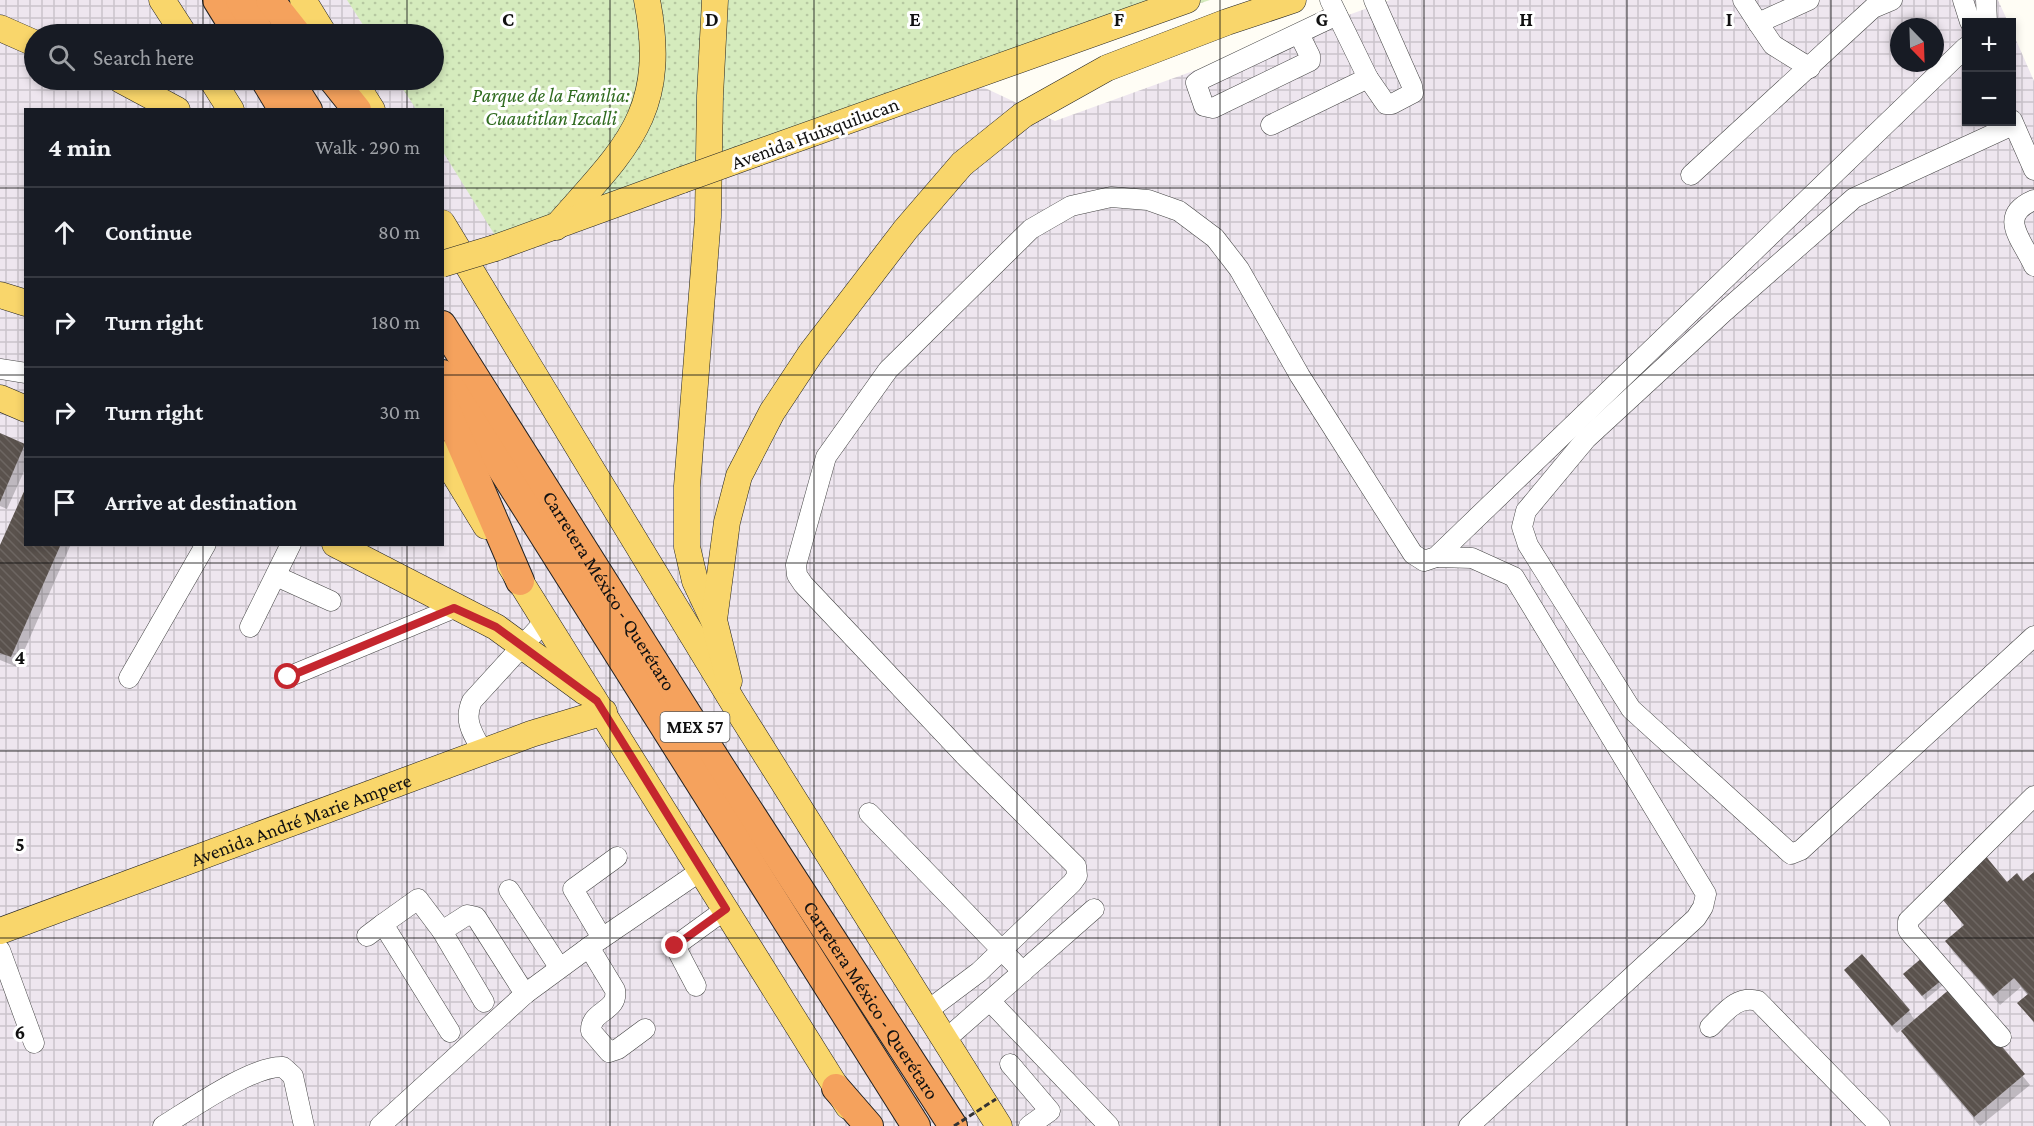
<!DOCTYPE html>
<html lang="en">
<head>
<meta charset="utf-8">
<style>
  body { margin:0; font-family:"Crimson Pro",serif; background:#20242c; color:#f1f3f6 }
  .controls { position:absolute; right:18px; top:18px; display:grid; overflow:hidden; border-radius:0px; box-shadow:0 3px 9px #0003 }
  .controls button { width:54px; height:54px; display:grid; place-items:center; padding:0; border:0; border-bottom:2px solid #363941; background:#171b24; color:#f1f3f6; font:30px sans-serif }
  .compass { position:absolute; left:1890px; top:18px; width:54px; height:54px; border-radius:50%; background:#171b24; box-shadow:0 3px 9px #0003; rotate:157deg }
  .stop { position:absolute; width:18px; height:18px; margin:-14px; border:4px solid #c4262e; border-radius:50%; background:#fff }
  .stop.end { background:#c4262e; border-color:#fff; box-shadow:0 2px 6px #0008 }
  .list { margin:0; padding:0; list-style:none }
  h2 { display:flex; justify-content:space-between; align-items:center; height:78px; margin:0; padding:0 24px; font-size:26px }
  h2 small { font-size:20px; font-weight:400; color:#9ea1a6 }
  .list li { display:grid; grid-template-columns:39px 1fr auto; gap:18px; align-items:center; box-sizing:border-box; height:90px; padding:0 24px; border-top:2px solid #363941 }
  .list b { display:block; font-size:22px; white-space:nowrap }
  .list em { font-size:20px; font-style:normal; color:#9ea1a6 }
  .icon { flex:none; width:33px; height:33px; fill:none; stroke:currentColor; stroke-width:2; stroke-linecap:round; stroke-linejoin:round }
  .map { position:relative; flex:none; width:2034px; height:1126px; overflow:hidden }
  .search { position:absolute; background:#171b24; box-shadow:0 3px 9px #0003; left:24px; top:24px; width:420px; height:66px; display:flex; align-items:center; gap:15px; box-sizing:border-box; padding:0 21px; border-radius:33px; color:#9ea1a6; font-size:22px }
  .panel { position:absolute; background:#171b24; box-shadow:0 3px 9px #0003; left:24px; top:108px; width:420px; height:438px; border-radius:0px }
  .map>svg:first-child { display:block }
</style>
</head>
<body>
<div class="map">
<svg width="2034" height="1126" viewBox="0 0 2034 1126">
  <defs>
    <pattern id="industrial-grid" width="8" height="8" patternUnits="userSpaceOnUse" patternTransform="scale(1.5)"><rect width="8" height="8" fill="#eee6ef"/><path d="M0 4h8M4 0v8" fill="none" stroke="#cbc4cc"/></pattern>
    <pattern id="grass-dots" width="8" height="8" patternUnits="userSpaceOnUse" patternTransform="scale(1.5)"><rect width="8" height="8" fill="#d5ebbd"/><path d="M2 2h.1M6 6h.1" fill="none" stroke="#b6c8a1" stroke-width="1.8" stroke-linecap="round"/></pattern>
    <pattern id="building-back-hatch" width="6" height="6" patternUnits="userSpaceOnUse" patternTransform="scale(1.5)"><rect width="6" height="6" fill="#5a524d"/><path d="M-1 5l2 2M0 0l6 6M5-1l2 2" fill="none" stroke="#6d6662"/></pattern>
  </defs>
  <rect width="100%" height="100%" fill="#fffdf5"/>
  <path fill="url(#industrial-grid)" fill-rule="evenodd" d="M0,0H798L1055,121L1390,0H1998L2008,22H1966V122H2012V31L2034,81V1126H0ZM1899,27H1935V63H1899ZM34,34H434V80H34ZM26,110H442V544H26Z"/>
  <polygon fill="url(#grass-dots)" points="347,0 1210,0 496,237 443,152 442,110 416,109 397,80 434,80 434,34 369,34"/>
  <g fill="#0003">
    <polygon points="0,435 26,447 26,467 7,509 0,506"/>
    <polygon points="26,544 71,544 17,667 0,660 0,549"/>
    <polygon points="2034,874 2034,1023 2019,1003 2028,996 2021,987 2000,1005 1953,952 1947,941 1964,926 1940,894 2023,883"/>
    <polygon points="1923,959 1943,985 1925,1000 1908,979"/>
    <polygon points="1845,970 1909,1011 1915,1021 1952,989 2030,1085 1980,1126 1909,1042 1902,1029 1897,1033"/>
  </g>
  <g fill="url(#building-back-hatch)">
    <polygon points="0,433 25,444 0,502"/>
    <polygon points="26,487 26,544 61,544 11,657 0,653 0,545"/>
    <polygon points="1984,854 2007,882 2017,873 2023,881 2034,872 2034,1022 2017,1003 2028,994 2014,978 1993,996 1945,941 1964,925 1938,894"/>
    <polygon points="1862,954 1910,1010 1892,1026 1844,970"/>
    <polygon points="1923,957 1942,980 1922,996 1903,974"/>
    <polygon points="1952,987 2025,1074 1974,1117 1901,1031"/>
  </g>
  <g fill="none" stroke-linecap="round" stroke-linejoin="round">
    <defs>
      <g id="minor">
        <polyline points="1743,0 1758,23 1809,0"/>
        <polyline points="1963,0 1970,22"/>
        <polyline points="1986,0 1987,22"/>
        <polyline points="1758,23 1773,45 1810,68"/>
        <polyline points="1299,34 1310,56 1310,61 1213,108 1204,106 1196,83 1200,80 1337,15"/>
        <polyline points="1368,78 1386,104 1392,104 1413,93 1412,86 1374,0"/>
        <polyline points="2012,120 2034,170"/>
        <polyline points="1271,125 1368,78 1330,0"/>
        <polyline points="2013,125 1854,198 1725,311 1586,439 1526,511 1522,527 1528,545 1631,709 1791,854 1801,850 2034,636"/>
        <polyline points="1691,175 1873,8 1892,0"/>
        <path d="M2034,200C1997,216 2021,238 2034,266"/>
        <polyline points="0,369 26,373"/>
        <polyline points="1436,557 1472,558 1514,577 1706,894 1703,907 1696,918 1469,1126"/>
        <polyline points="276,576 331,601"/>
        <polyline points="250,627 291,544"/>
        <polyline points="288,677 454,608"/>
        <polyline points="129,678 206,544"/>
        <path d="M483,752C473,734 463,721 472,701L545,621"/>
        <polyline points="869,813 1023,972"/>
        <polyline points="509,890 559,967"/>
        <polyline points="442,931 418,899 383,924 450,1032"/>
        <polyline points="367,936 383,924"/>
        <polyline points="602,938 573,889 617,857"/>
        <path d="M589,947L615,990C619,1012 590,1010 591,1031L609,1052L618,1049L645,1029"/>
        <polyline points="0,950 34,1043"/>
        <polyline points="696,986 675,946 726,909"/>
        <polyline points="990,1001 1109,1126"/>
        <polyline points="484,1002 442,931 467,915 476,917 525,994"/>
        <polyline points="927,1011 979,972 1072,883 1077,876 1076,866 967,758 803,584 797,575 796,565 826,457 888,370 1031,229 1071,206 1111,197 1148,200 1179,211 1215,238 1239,269 1300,376 1413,554 1424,561 1436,557 1966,47"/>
        <path d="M1710,1027C1725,1013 1736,995 1758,1001L1880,1126"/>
        <polyline points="2001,1037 1912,935 1908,930 1908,921 2034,796"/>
        <polyline points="945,1040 1094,909"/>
        <polyline points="1010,1064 1050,1111 1029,1126"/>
        <path d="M163,1126C191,1109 253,1065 283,1067L293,1076L304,1126"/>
        <polyline points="380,1126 525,994 589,947 702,870"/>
      </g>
      <g id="major">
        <polyline points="162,0 184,34"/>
        <polyline points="303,0 324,34"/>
        <polyline points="0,28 34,43"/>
        <polyline points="121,80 177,110"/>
        <polyline points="212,80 231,110"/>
        <polyline points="353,80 372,110"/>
        <polyline points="757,153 1187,0"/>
        <polyline points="442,223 736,707 999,1126"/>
        <path d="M556,227C625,148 669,114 647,0"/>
        <polyline points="495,248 682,180"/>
        <polyline points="0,295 26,303"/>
        <polyline points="0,398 26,409"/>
        <polyline points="442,454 486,526"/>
        <polyline points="335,544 496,627 585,692"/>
        <polyline points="510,565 848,1106"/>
        <polyline points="713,619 695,581 687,547 687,486 708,217 710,96 715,0"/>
        <polyline points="729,681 714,620 727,522 739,476 772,412 811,353 906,229 962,164 1023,115 1107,68 1227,22 1293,0"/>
        <path id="s1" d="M0,931L531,734L604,712"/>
      </g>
      <g id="highway">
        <polyline points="217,0 238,34"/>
        <polyline points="240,0 261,34"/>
        <polyline points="270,0 297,34"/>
        <polyline points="265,80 283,110"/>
        <polyline points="289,80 308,110"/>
        <polyline points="333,80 357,110"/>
        <path id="s2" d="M442,325L720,766L953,1126"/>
        <polyline points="442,374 916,1126"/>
        <polyline points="442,400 520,581"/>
        <polyline points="836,1088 869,1126"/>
      </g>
    </defs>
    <use href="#minor" stroke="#444" stroke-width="21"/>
    <use href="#major" stroke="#222" stroke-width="27"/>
    <use href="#highway" stroke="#222" stroke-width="30"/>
    <use href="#minor" stroke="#fff" stroke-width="20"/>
    <use href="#major" stroke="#f9d66b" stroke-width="26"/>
    <use href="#highway" stroke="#f5a25d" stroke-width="28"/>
    <defs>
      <g id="major-bridge">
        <polyline points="682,180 757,153"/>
        <polyline points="442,264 495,248"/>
      </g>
    </defs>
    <use href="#major-bridge" stroke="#222" stroke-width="27" stroke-linecap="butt"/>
    <polyline stroke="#333" stroke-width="3" stroke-dasharray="6 3" stroke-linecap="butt" points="954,1126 996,1099"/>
    <use href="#major-bridge" stroke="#f9d66b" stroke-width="26"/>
  </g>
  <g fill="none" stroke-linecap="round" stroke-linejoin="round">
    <polyline stroke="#c4262e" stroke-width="8" points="288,677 454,608 496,627 597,701 726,909 675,946"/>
  </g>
  <path fill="none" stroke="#111" stroke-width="1.5" stroke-opacity="0.55" d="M203,0V34M407,0V34M610,0V1126M814,0V1126M1017,0V1126M1220,0V1126M1424,0V1126M1627,0V1126M1831,0V1126M203,80V110M407,80V110M0,188H26M442,188H2034M0,375H26M442,375H2034M203,544V1126M407,544V1126M0,563H2034M0,751H2034M0,938H2034"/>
  <g text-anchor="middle" stroke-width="6" stroke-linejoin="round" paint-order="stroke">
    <rect fill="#fff" stroke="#585858" stroke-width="1.5" x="660.5" y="712" width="69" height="30" rx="4.5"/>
    <g font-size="18" font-weight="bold" fill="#111">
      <text x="695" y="733">MEX 57</text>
    </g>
    <g font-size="20" font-style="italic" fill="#2f6b1f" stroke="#fff">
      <text x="551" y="102">Parque de la Familia:<tspan x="551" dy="23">Cuautitlan Izcalli</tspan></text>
    </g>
    <g font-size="20" fill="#111" stroke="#fff">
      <text transform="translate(815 133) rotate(-20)" y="7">Avenida Huixquilucan</text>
      <text dy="7" stroke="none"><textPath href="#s2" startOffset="314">Carretera México - Querétaro</textPath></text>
      <text dy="7" stroke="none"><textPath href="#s1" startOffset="321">Avenida André Marie Ampere</textPath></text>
      <text dy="7" stroke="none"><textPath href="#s2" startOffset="800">Carretera México - Querétaro</textPath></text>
    </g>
  </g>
  <g font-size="20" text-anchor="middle" font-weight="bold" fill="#111" stroke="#fff" stroke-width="6" stroke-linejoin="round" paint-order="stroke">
    <text x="508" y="26">C</text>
    <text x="712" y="26">D</text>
    <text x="915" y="26">E</text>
    <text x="1119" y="26">F</text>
    <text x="1322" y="26">G</text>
    <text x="1526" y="26">H</text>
    <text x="1729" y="26">I</text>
    <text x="20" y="664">4</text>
    <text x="20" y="851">5</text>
    <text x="20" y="1039">6</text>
  </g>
</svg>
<div class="controls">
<button>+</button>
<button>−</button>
</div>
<svg class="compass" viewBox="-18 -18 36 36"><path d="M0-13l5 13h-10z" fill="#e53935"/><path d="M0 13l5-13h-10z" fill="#9ea1a6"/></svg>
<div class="stop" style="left:288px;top:677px"></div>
<div class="stop end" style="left:675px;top:946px"></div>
<div class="search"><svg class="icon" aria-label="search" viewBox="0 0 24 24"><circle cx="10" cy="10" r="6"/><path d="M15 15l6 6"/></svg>Search here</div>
<section class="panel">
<h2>4 min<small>Walk · 290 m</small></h2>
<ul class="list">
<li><svg class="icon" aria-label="ahead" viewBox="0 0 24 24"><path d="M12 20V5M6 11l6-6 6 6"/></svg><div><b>Continue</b></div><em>80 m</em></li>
<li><svg class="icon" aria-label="right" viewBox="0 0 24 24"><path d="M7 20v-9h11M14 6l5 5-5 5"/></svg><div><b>Turn right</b></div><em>180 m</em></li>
<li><svg class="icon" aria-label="right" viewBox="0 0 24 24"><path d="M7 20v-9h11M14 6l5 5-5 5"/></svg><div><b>Turn right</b></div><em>30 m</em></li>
<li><svg class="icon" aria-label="arrive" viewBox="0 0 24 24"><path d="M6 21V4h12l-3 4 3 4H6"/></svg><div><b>Arrive at destination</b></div></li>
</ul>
</section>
</div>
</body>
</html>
